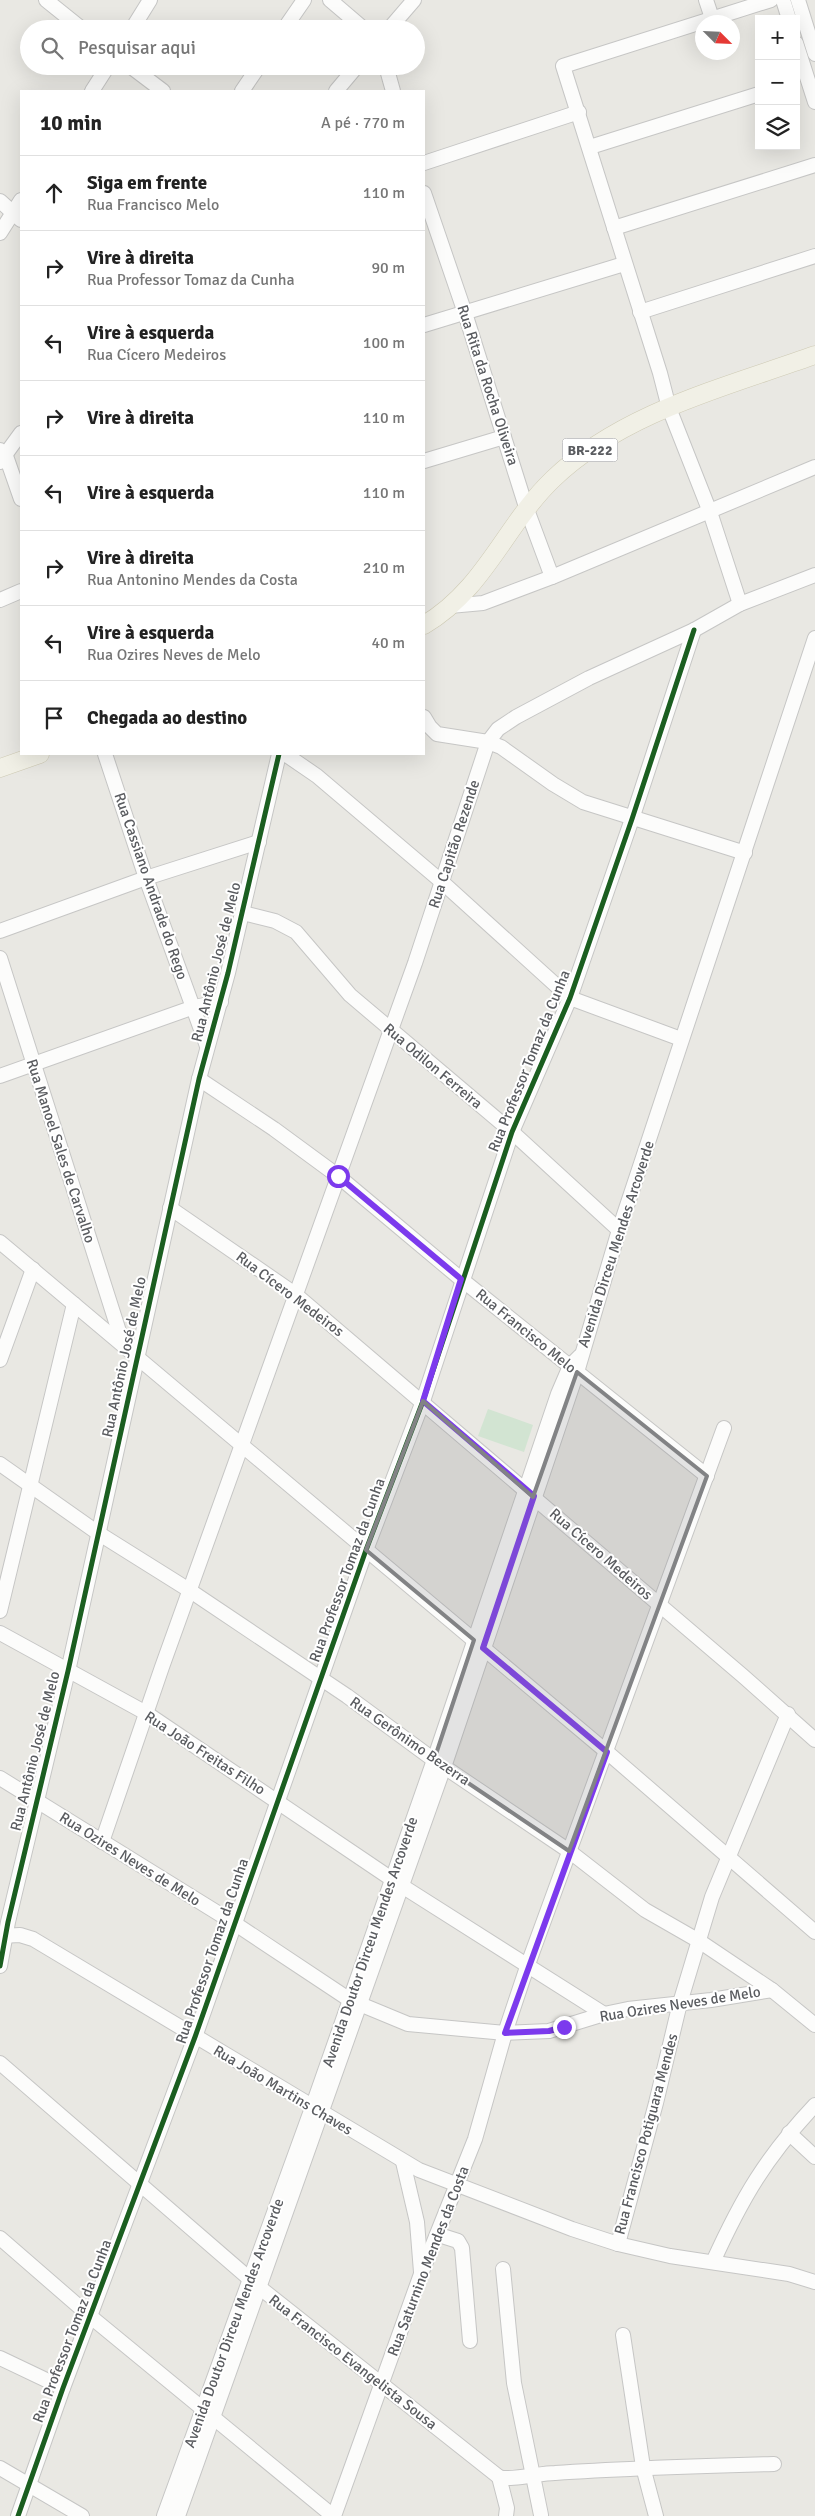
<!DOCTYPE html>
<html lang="pt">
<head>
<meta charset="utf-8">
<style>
  body { margin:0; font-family:Signika,sans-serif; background:#f2f2f2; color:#222 }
  .controls { position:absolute; right:15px; top:15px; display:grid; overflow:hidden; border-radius:0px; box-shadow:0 5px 20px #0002 }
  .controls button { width:45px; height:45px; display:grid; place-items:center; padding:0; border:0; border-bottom:1px solid #e0e0e0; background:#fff; color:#222; font:25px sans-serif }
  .compass { position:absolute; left:695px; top:15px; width:45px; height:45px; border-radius:50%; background:#fff; box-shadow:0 5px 20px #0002; rotate:114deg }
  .stop { position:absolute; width:15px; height:15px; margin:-11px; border:4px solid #7c3aed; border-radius:50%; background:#fff }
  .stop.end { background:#7c3aed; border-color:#fff; box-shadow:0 1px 5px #0008 }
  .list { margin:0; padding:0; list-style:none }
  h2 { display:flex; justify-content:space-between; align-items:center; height:65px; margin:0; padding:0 20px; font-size:21px }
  h2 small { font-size:16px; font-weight:400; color:#767676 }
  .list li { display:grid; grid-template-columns:32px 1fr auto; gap:15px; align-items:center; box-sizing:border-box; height:75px; padding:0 20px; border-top:1px solid #e0e0e0 }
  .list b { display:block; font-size:19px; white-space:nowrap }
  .list p { margin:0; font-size:16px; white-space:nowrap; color:#767676 }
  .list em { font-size:16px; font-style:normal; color:#767676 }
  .icon { flex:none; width:28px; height:28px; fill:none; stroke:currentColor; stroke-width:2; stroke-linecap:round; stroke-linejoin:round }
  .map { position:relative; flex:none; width:815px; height:2516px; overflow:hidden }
  .search { position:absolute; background:#fff; box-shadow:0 5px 20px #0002; left:20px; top:20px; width:405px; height:55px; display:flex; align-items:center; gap:12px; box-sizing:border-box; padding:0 18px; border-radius:28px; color:#767676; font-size:19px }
  .panel { position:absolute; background:#fff; box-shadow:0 5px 20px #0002; left:20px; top:90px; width:405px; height:665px; border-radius:0px }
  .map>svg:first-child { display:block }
</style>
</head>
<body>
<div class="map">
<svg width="815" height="2516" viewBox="0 0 815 2516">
  <rect width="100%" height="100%" fill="#e9e8e3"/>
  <polygon fill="#d2e4d2" points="488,1409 533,1425 524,1452 478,1436"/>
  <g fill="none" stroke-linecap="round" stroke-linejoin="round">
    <defs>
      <g id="minor">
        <polyline points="46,0 82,29"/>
        <polyline points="330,0 364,29"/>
        <polyline points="706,0 712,18"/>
        <polyline points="783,0 789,19"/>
        <polyline points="798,0 815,54"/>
        <polyline points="132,29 150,0"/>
        <polyline points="284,29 304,0"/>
        <polyline points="389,29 414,0"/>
        <polyline points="796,43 815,102"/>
        <polyline points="130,66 163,91"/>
        <polyline points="386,66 393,91"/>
        <polyline points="92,91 108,66"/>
        <polyline points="242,91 259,66"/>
        <polyline points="336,91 357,66"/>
        <polyline points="590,147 759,94"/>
        <polyline points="424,163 579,112"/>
        <polyline points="424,193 465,313 526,507 552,577"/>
        <polyline points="0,201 21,220"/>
        <polyline points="614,228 815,165"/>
        <polyline points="0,233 21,200"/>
        <polyline points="640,312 815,256"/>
        <polyline points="424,325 624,264"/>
        <polyline points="0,450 6,456 21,499"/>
        <polyline points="424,461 504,437"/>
        <polyline points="0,462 21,433"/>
        <polyline points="0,600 21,591"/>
        <polyline points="740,604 710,512 669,408 660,373 563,66 771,0"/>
        <polyline points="450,606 483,603 552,577 815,467"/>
        <polyline points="424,717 430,727 437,734 488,742 501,747 553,784 583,802 745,853"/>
        <polyline points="105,754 146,878 207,1046"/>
        <polyline points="285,754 317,776 442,882 570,998 681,1039"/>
        <polyline points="243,913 275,921 296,932 350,995 512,1132 619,1230"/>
        <polyline points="0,931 146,878 259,842"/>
        <polyline points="0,958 123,1344"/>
        <polyline points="0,1076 194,1007 221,1002"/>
        <polyline points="199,1079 274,1129 338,1176 461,1279 707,1476"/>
        <polyline points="170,1208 295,1294 743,1676 815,1740"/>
        <polyline points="0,1242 607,1752 815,1932"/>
        <polyline points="0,1360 33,1269"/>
        <polyline points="0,1464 98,1533 189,1590 347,1696 434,1760 569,1851 645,1910 699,1941 772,1990 815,2025"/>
        <polyline points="0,1611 74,1304"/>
        <polyline points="0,1633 146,1713 402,1886 604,2014"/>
        <polyline points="0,1778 234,1923 350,2000 408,2024 505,2033 549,2031 604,2014 628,2009 711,2000 772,1990"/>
        <polyline points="102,1842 162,1667 415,963 488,742 498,729 516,717 589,678 694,630 740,604 815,575"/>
        <polyline points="0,1936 20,1935 33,1939 419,2170 572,2229 618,2244 670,2256 789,2274 815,2282"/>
        <polyline points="0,1966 8,1922 68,1671 199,1079 228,973 279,754"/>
        <path d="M0,2063L259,2287L499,2477C509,2481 541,2473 555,2473C628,2468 701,2466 774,2464"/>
        <polyline points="789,2133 815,2157"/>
        <polyline points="403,2162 417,2222 421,2272"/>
        <polyline points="439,2235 458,2241 462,2248 470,2341"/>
        <polyline points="0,2238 91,2317 333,2516"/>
        <polyline points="618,2244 656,2103 680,2003 712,1897 788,1714"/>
        <path d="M713,2262C742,2198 766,2157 815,2105"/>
        <polyline points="503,2269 514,2383 541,2515"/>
        <polyline points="623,2335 643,2467 656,2516"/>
        <polyline points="0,2358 63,2388"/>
        <polyline points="0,2468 82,2516"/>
        <polyline points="499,2477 507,2508 506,2516"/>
        <polyline points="18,2516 63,2388 195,2037 366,1550 423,1401 512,1132 570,998 632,819 694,630"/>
        <polyline points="164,2516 312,2108 434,1760 558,1394 570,1366 580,1356"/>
        <polyline points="178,2516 444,1767 577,1372 619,1230 815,638"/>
        <polyline points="334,2516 421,2274 475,2139 505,2033 527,1967 724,1428"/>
      </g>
      <g id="major">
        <path d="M424,625C485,589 505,525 553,479C623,412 726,387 815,355"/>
        <polyline points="0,768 40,754"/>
      </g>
    </defs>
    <use href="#minor" stroke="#c6c6c5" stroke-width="16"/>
    <use href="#major" stroke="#cecab4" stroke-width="19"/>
    <use href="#minor" stroke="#fcfcfb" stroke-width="14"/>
    <use href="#major" stroke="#f1f0e6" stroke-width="18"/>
    <defs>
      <g id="cycleway">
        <polyline points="0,1966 8,1922 68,1671 199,1079 228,973 279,754"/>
        <polyline points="18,2516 63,2388 195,2037 366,1550 423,1401 512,1132 570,998 632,819 694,630"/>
      </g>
    </defs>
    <use href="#cycleway" stroke="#fff" stroke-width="8"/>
    <use href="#cycleway" stroke="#1b5e20" stroke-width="5"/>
  </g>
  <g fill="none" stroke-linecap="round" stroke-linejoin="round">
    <polyline stroke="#7c3aed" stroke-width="6" points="338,1176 461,1279 423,1401 534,1496 483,1648 607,1752 505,2033 549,2031 564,2027"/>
  </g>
  <path fill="#828385" fill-opacity="0.2" stroke="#828385" stroke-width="4" stroke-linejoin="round" d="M577,1372L707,1476L569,1851L434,1760L474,1640L366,1550L423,1401L533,1497Z"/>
  <g text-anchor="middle" stroke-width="4" stroke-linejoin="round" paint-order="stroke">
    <rect fill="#fff" stroke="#8c8d90" stroke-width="1" x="562.5" y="438.5" width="55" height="23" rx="4"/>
    <g font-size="14" font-weight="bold" fill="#5a5c60">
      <text x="590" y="455">BR-222</text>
    </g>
    <g font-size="15" fill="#5a5c60" stroke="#fff">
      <text transform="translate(488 385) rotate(72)" y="5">Rua Rita da Rocha Oliveira</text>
      <text transform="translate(454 844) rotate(-72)" y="5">Rua Capitão Rezende</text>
      <text transform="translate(151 886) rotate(71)" y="5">Rua Cassiano Andrade do Rego</text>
      <text transform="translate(216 962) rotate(-76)" y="5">Rua Antônio José de Melo</text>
      <text transform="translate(529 1061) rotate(-68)" y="5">Rua Professor Tomaz da Cunha</text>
      <text transform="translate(433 1066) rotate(40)" y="5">Rua Odilon Ferreira</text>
      <text transform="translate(61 1151) rotate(72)" y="5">Rua Manoel Sales de Carvalho</text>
      <text transform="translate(616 1244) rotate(-72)" y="5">Avenida Dirceu Mendes Arcoverde</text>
      <text transform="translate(290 1294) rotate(37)" y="5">Rua Cícero Medeiros</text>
      <text transform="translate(526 1331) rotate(39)" y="5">Rua Francisco Melo</text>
      <text transform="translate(124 1357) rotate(-78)" y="5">Rua Antônio José de Melo</text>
      <text transform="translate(601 1554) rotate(41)" y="5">Rua Cícero Medeiros</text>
      <text transform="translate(347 1570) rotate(-70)" y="5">Rua Professor Tomaz da Cunha</text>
      <text transform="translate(410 1741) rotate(35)" y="5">Rua Gerônimo Bezerra</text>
      <text transform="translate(35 1751) rotate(-76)" y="5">Rua Antônio José de Melo</text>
      <text transform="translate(205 1753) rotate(33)" y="5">Rua João Freitas Filho</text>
      <text transform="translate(130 1859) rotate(32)" y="5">Rua Ozires Neves de Melo</text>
      <text transform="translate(370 1942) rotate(-71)" y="5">Avenida Doutor Dirceu Mendes Arcoverde</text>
      <text transform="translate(212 1951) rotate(-71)" y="5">Rua Professor Tomaz da Cunha</text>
      <text transform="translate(680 2004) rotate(-9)" y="5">Rua Ozires Neves de Melo</text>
      <text transform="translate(283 2090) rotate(31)" y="5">Rua João Martins Chaves</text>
      <text transform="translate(646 2134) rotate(-75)" y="5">Rua Francisco Potiguara Mendes</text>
      <text transform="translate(428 2261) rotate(-69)" y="5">Rua Saturnino Mendes da Costa</text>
      <text transform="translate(234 2323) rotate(-70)" y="5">Avenida Doutor Dirceu Mendes Arcoverde</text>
      <text transform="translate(72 2331) rotate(-69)" y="5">Rua Professor Tomaz da Cunha</text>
      <text transform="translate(353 2362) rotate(38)" y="5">Rua Francisco Evangelista Sousa</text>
    </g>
  </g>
</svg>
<div class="controls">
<button>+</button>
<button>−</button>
<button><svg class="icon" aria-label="layers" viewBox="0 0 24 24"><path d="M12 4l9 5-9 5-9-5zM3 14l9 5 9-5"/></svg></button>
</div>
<svg class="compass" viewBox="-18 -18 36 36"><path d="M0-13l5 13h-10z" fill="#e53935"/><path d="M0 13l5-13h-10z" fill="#767676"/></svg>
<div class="stop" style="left:338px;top:1176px"></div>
<div class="stop end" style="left:564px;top:2027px"></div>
<div class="search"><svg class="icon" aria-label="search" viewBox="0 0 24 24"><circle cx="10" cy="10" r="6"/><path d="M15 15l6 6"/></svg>Pesquisar aqui</div>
<section class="panel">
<h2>10 min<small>A pé · 770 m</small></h2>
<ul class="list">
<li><svg class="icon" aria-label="ahead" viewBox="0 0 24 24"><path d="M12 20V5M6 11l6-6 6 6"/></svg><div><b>Siga em frente</b><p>Rua Francisco Melo</p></div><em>110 m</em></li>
<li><svg class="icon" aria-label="right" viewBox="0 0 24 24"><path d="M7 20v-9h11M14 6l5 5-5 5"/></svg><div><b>Vire à direita</b><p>Rua Professor Tomaz da Cunha</p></div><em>90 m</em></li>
<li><svg class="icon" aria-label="left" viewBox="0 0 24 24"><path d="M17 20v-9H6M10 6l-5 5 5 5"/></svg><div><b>Vire à esquerda</b><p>Rua Cícero Medeiros</p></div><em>100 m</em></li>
<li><svg class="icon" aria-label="right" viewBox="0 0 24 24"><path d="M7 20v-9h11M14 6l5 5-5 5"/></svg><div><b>Vire à direita</b></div><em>110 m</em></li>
<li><svg class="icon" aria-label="left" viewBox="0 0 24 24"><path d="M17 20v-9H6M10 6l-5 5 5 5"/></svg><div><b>Vire à esquerda</b></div><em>110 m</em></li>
<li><svg class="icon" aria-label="right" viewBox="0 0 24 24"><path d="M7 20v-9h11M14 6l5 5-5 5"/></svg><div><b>Vire à direita</b><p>Rua Antonino Mendes da Costa</p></div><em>210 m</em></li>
<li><svg class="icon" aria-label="left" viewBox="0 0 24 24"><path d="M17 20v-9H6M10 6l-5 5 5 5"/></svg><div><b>Vire à esquerda</b><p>Rua Ozires Neves de Melo</p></div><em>40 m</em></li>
<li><svg class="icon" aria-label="arrive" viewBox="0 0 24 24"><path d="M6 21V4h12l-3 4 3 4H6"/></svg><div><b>Chegada ao destino</b></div></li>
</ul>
</section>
</div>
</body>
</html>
